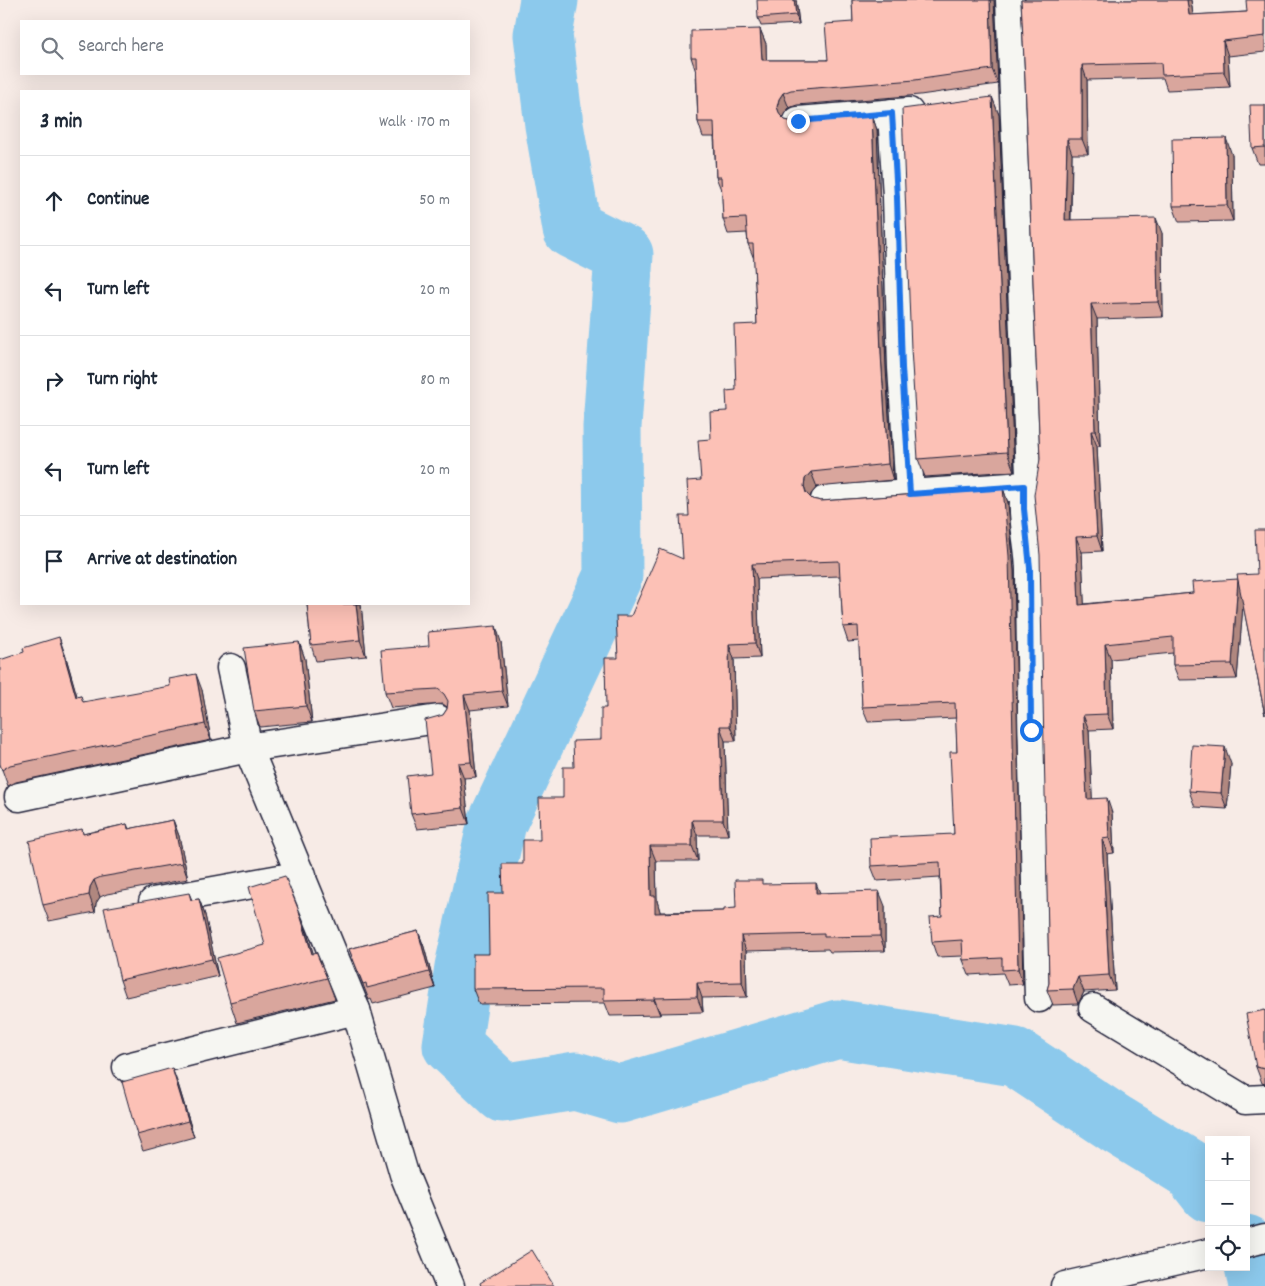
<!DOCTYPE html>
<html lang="en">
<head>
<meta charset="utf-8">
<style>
  body { margin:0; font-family:Dekko,sans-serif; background:#f2f2f3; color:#1f2937 }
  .controls { position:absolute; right:15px; bottom:15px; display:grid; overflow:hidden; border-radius:0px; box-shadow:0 5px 20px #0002 }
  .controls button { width:45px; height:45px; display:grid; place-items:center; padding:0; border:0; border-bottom:1px solid #e0e1e3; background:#fff; color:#1f2937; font:25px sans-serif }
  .stop { position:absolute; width:15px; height:15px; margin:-11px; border:4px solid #1a73e8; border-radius:50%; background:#fff }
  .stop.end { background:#1a73e8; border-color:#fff; box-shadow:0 1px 5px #0008 }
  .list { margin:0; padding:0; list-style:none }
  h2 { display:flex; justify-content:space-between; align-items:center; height:65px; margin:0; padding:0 20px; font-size:21px }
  h2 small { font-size:16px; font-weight:400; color:#747a83 }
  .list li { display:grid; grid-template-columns:32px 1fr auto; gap:15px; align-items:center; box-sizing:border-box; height:90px; padding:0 20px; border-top:1px solid #e0e1e3 }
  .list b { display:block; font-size:19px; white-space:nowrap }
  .list em { font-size:16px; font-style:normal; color:#747a83 }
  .icon { flex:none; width:28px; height:28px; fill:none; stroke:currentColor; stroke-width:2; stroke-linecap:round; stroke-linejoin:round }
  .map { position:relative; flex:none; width:1265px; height:1286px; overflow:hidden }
  .search { position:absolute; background:#fff; box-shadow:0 5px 20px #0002; left:20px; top:20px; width:450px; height:55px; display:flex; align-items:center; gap:12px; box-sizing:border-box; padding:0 18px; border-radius:0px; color:#747a83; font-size:19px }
  .panel { position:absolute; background:#fff; box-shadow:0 5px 20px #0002; left:20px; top:90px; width:450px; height:515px; border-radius:0px }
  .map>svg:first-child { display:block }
</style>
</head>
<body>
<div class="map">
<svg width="1265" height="1286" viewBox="0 0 1265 1286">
  <rect width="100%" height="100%" fill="#f7ebe6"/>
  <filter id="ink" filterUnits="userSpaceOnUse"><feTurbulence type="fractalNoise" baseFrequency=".02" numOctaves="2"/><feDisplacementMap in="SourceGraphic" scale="10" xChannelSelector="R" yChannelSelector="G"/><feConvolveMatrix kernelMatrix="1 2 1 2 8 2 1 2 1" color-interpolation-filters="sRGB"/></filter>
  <g filter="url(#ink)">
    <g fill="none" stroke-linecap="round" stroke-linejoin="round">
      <g stroke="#8cc9ec" stroke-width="59">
        <polyline points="549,0 543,35 554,125 572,229 624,255 612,427 613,576 497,823 464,967 452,1045 503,1093 575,1081 620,1094 838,1029 1015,1057 1116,1124 1191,1170 1209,1193"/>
        <polyline points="1246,1244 1251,1251 1258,1286"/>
      </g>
      <defs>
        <g id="minor">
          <path d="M1010,0L1030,475C1016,504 1030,540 1030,571C1031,714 1035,856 1039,998"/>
          <polyline points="798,121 909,112"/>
          <polyline points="910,494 1024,486"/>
          <polyline points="825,500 910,494 902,368 897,197 892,113"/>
          <polyline points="231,668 248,748 356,1010 404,1174 450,1286"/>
          <polyline points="19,797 248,748 438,719"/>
          <polyline points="153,902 302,875"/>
          <polyline points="1093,1008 1245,1100 1265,1099"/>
          <polyline points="127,1067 356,1010"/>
          <polyline points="1246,1243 1265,1238"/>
          <polyline points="1065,1286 1209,1253"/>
        </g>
      </defs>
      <use href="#minor" stroke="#22223b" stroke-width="31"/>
      <use href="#minor" stroke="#f6f6f2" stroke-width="28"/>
    </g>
    <g fill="#d9a69d" stroke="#22223b">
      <polygon points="796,0 799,24 761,26 758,18"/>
      <polygon points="852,0 994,0 998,84 920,95 797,105 789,108 784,114 783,118 785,120 793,122 872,115 877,130 886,369 893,480 817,487 811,494 810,497 812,499 821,501 1003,488 1008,503 1014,571 1023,984 1008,985 1003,973 969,975 963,960 963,956 937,957 932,942 942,916 940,877 877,881 871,866 954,834 957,752 956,718 868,722 862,707 859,641 848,642 843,627 840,576 757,579 760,658 734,659 736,741 725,741 728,835 697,835 698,861 656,861 657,901 660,912 724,911 736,908 764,884 820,893 885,906 885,951 830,952 828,949 746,951 747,997 702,998 703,1012 660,1013 660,1015 610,1016 605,1003 479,1004 473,989 489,954 503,893 540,840 563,798 574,767 601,740 606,708 618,658 631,616 683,559 689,516 701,480 711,439 727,411 736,390 757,324 754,259 748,244 747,233 728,234 723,219 722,192 716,177 714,137 703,137 698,122 696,72 691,57 760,29 766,44 766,60 828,60 853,22"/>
      <polygon points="1021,0 1191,0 1193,15 1247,12 1265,0 1265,52 1228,56 1230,87 1167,90 1163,78 1087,80 1088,154 1072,154 1071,220 1162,233 1163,317 1097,319 1100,446 1097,446 1102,551 1082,552 1084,604 1193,593 1238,579 1265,715 1243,603 1237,679 1179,680 1173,665 1173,653 1111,659 1113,729 1089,730 1092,799 1112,813 1114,853 1107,854 1115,990 1084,992 1078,1004 1053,1005 1047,990 1049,983 1040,459 1025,80"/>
      <polygon points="992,97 999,115 1014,471 925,477 918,459"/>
      <polygon points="1265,105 1265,164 1258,164 1252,148"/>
      <polygon points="1232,155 1233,221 1179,222 1173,206"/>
      <polygon points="307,604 361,604 366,656 316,661 311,645"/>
      <polygon points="299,642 305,659 312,722 260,727 254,711"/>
      <polygon points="501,642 508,706 470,710 476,777 464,778 469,824 417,829 411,814 431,773 443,715 447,709 447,707 443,704 391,708 385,692"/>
      <polygon points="65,654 77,697 81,696 83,702 202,690 211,740 16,782 8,786 0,764"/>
      <polygon points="1231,764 1227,809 1195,807 1189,791"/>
      <polygon points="173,820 179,836 188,879 107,894 100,897 96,903 95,912 49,921 43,905 82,829 83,834 127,824 129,829"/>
      <polygon points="189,893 192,900 199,899 205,915 218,976 126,997 120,980"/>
      <polygon points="299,911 307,933 313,953 327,978 335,999 237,1023 230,1002 265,945"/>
      <polygon points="418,931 424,947 435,988 373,1004 371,999 369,1000 349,949"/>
      <polygon points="1265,1010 1265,1084 1262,1083 1256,1067"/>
      <polygon points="178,1084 194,1137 143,1151 137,1135"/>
    </g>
    <g fill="#b0877f" stroke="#22223b">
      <polygon points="794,0 796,0 799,24 796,15"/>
      <polygon points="990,0 994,0 998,84 992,69"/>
      <polygon points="1187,0 1191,0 1195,30 1189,15"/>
      <polygon points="760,29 766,44 767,75 762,60"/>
      <polygon points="1223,41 1228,56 1230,87 1224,72"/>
      <polygon points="1082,65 1087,80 1088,154 1082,139"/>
      <polygon points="783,93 789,108 784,114 782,122 777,107 779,99"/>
      <polygon points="992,97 999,115 1014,471 1007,452"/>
      <polygon points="872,115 877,130 886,369 893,480 888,464 881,354"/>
      <polygon points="1226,138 1232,155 1233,221 1227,205"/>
      <polygon points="1067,139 1072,154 1070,235 1065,220"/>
      <polygon points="1156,218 1162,233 1163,317 1158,302"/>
      <polygon points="1091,304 1097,319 1100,446 1095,431"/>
      <polygon points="1091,431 1097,446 1102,551 1097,536"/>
      <polygon points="811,472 817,487 811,494 809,501 812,508 804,486 805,479"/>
      <polygon points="1003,488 1008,503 1014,571 1023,984 1018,969"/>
      <polygon points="1076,537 1082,552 1085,620 1079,605"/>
      <polygon points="752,564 757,579 760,658 755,643"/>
      <polygon points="1238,579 1244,594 1237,679 1232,664"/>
      <polygon points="356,604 361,604 366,656 360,640"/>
      <polygon points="496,626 501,642 508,706 502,691"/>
      <polygon points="59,637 65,654 82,713 76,697"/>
      <polygon points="299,642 305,659 312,722 306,706"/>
      <polygon points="729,644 734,659 736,741 730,726"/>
      <polygon points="1105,644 1111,659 1113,729 1107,714"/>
      <polygon points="196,674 202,690 211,740 205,724"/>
      <polygon points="464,695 470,710 476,777 471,762"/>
      <polygon points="1083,715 1089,730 1093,814 1087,799"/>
      <polygon points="720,726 725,741 728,835 723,820"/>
      <polygon points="1225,747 1231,764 1227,809 1221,793"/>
      <polygon points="458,763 464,778 469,824 463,808"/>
      <polygon points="1107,798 1112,813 1114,853 1109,838"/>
      <polygon points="173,820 179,836 188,879 182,863"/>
      <polygon points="692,820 697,835 698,861 692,846"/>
      <polygon points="1102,839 1107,854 1115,990 1109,975"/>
      <polygon points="650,846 656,861 657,901 660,911 661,928 655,913 651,896"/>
      <polygon points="94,880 100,897 96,903 95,912 89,895 90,887"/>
      <polygon points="816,883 822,898 816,893"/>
      <polygon points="879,891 885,906 885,951 880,936"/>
      <polygon points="199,899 205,915 218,976 212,959"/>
      <polygon points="299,911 307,933 320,975 312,954"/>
      <polygon points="418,931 424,947 435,988 429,972"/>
      <polygon points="741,936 746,951 747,997 742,982"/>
      <polygon points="1078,977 1084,992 1078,1004 1073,989"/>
      <polygon points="697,983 702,998 703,1012 697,997"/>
      <polygon points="654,998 660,1013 660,1015 654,1000"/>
      <polygon points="172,1068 178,1084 194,1137 188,1121"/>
    </g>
    <g fill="#fcc1b6" stroke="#22223b">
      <polygon points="757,0 794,0 796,15 758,18"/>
      <polygon points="852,0 990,0 992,69 915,80 791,90 783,93 779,99 777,107 780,115 785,120 793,122 872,115 881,354 888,464 811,472 805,479 804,486 806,493 812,499 821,501 1003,488 1009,556 1018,969 1002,970 1002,958 963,960 962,940 932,942 930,917 942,916 940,862 871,866 870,838 954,834 950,752 957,752 955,703 862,707 858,626 843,627 839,561 752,564 755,643 729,644 730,726 720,726 723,820 692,820 692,846 650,846 651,896 655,896 655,913 724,911 724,909 736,908 735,880 762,880 762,884 816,883 816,893 879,891 880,936 824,937 824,934 741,936 742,982 697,983 697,997 654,998 654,1000 604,1001 604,988 473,989 473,954 489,954 488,893 503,893 502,864 523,864 523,840 540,840 539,798 563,798 563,767 574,767 573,741 601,740 601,708 606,708 605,658 618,658 616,616 631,616 660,549 683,559 680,516 689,516 687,481 701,480 698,440 711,439 710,412 727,411 726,391 736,390 734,325 757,324 753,244 748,244 746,218 723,219 721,177 716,177 714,122 698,122 696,57 691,57 691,31 760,29 762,60 828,60 825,24 853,22"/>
      <polygon points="1021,0 1187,0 1189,15 1247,12 1246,0 1265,0 1265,36 1223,41 1224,72 1162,75 1161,63 1082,65 1082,139 1067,139 1065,220 1156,218 1158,302 1091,304 1095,431 1091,431 1097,536 1076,537 1079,605 1193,593 1192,582 1238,579 1232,664 1173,665 1173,637 1105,644 1107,714 1083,715 1087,799 1107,798 1109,838 1102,839 1109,975 1078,977 1073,989 1047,990 1049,983 1040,555 1034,495 1040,459 1025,80"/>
      <polygon points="992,97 1007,452 918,459 911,349 902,109"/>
      <polygon points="1250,105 1265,105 1265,147 1252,148"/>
      <polygon points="1226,138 1227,205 1173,206 1172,139"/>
      <polygon points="1255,530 1265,530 1265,715 1237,575 1257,574"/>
      <polygon points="307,604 356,604 360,640 311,645"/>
      <polygon points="496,626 502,691 464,695 471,762 458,763 463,808 411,814 407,776 431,773 425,720 443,715 447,709 448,701 444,694 438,689 385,692 381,650 429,646 428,632"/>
      <polygon points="59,637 76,697 81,696 83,702 170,686 169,679 196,674 205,724 10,765 2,770 0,764 0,660 24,652 23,648"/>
      <polygon points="299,642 306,706 254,711 244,648"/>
      <polygon points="1192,745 1225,747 1221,793 1189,791"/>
      <polygon points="173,820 182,863 101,877 94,880 90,887 89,895 43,905 29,841 82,829 83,834 127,824 128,829"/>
      <polygon points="285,876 299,911 312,954 316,952 327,978 230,1002 217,958 265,945 249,887"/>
      <polygon points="189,893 191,900 199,899 212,959 120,980 104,908"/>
      <polygon points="418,931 429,972 367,988 366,983 363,984 349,949"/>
      <polygon points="1265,1010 1265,1069 1256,1067 1246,1014"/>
      <polygon points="172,1068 188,1121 137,1135 122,1082"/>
      <polygon points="532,1250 554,1286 481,1286 480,1283"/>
    </g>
  </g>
  <g fill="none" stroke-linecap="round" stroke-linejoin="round" filter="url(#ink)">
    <polyline stroke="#1a73e8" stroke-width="6" points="798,121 892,113 897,197 902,368 910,494 1024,486 1024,509 1030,568 1031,730"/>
  </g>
</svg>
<div class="controls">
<button>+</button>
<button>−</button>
<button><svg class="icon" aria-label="locate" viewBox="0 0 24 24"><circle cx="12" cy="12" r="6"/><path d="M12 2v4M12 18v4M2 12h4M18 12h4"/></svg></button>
</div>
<div class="stop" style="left:1031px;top:730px"></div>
<div class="stop end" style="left:798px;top:121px"></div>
<div class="search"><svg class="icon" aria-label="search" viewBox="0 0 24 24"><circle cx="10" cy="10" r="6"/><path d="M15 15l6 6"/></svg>Search here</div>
<section class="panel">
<h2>3 min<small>Walk · 170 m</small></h2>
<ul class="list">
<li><svg class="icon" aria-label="ahead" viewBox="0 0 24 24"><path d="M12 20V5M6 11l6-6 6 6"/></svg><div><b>Continue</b></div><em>50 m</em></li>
<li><svg class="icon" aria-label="left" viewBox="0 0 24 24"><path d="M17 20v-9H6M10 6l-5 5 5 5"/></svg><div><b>Turn left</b></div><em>20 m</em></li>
<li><svg class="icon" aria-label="right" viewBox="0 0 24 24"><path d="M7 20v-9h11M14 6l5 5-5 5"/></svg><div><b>Turn right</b></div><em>80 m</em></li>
<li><svg class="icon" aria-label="left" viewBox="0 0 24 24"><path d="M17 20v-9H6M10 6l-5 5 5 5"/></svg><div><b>Turn left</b></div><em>20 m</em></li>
<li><svg class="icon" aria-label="arrive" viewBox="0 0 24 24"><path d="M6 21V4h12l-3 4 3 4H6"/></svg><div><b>Arrive at destination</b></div></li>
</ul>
</section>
</div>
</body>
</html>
